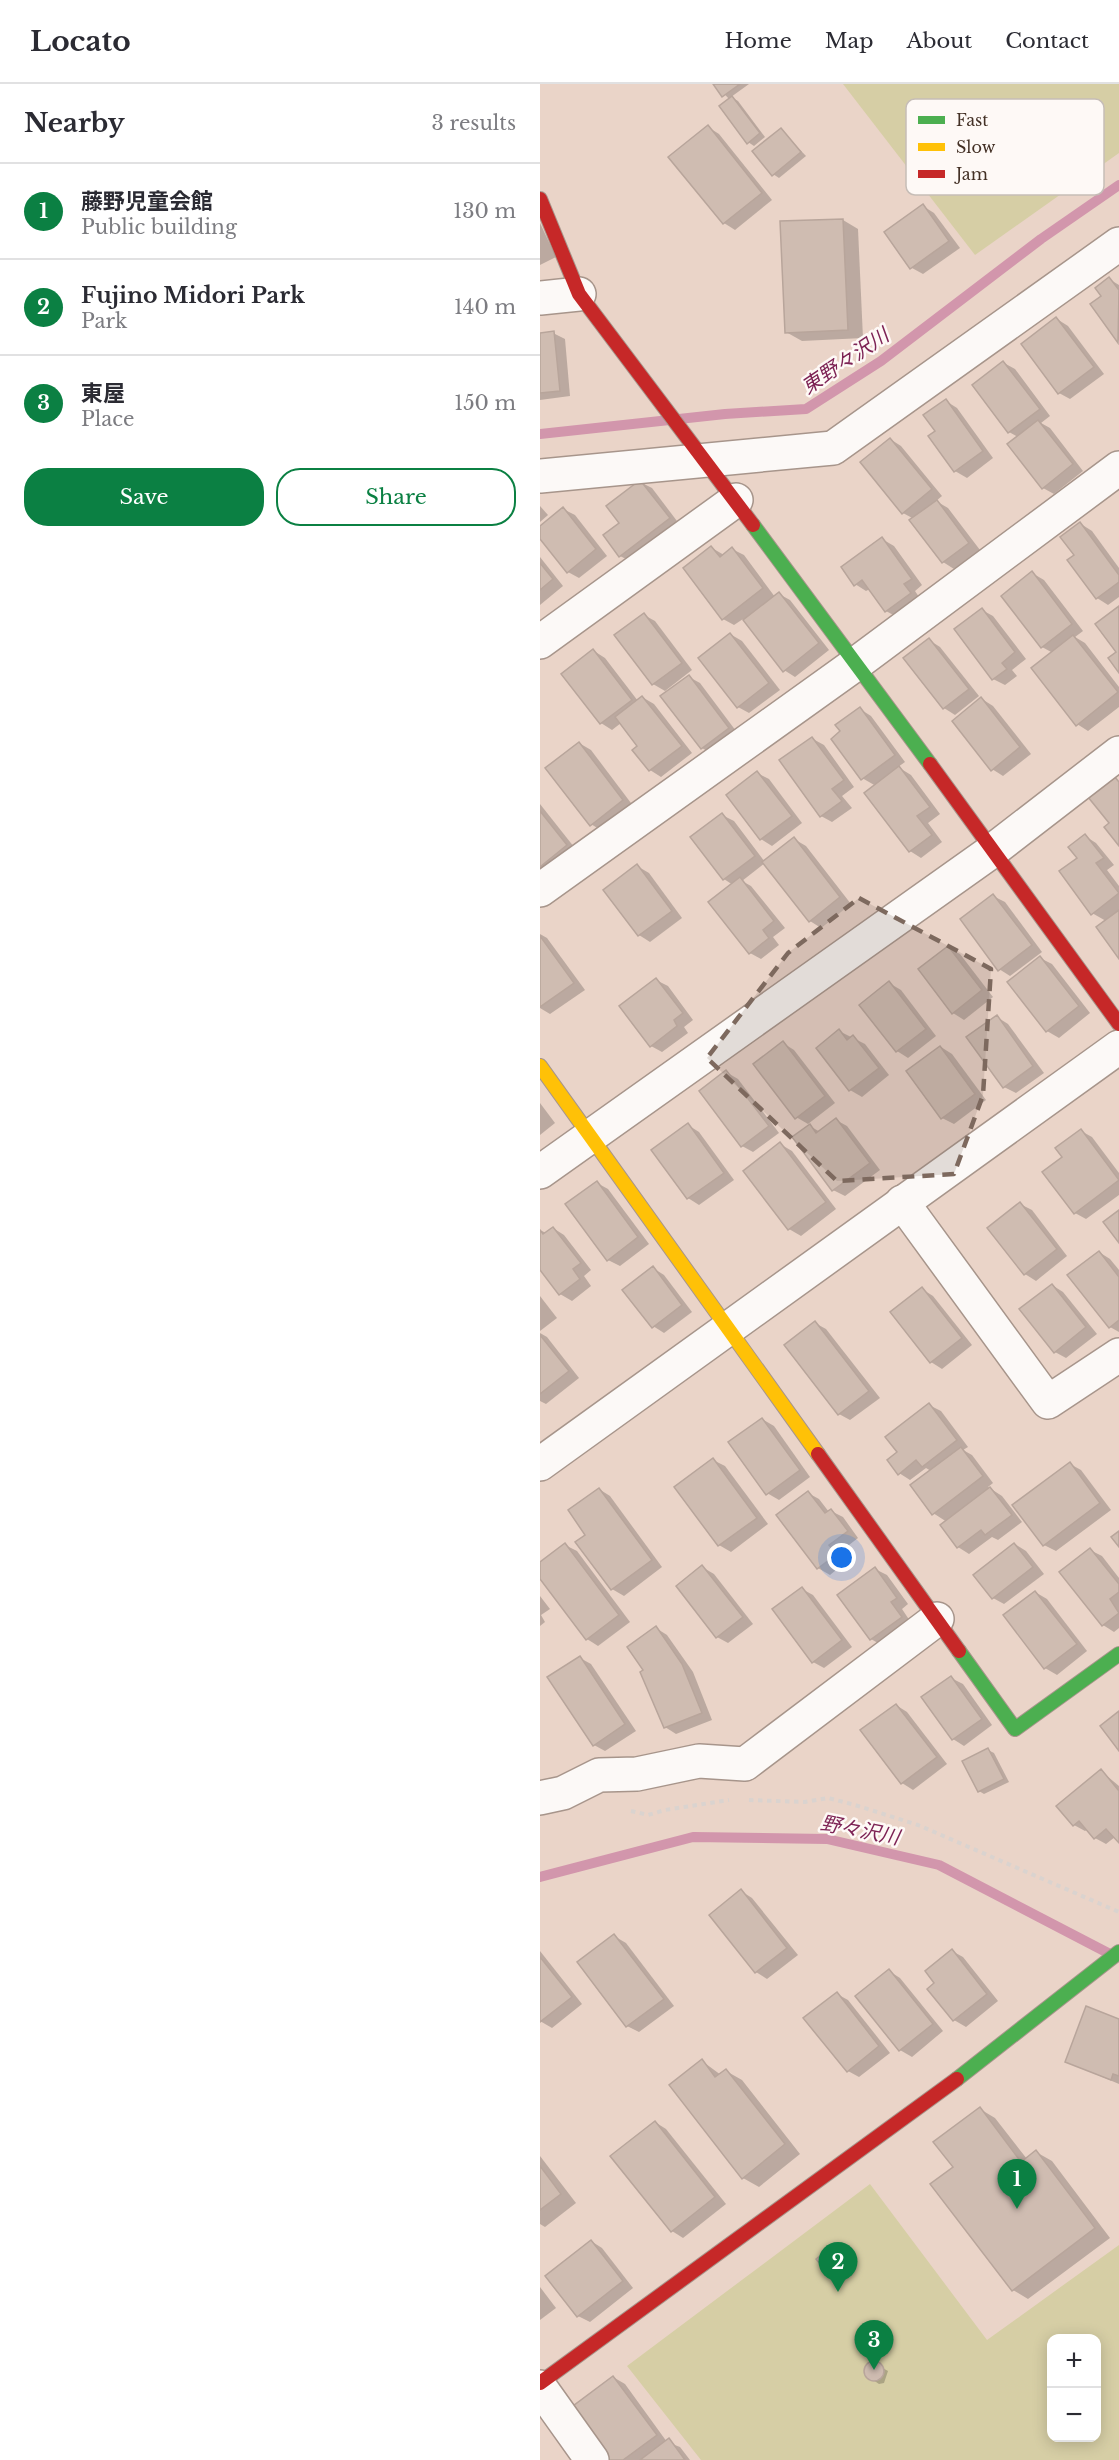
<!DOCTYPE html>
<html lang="en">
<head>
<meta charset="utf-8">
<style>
  body { margin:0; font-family:"Libre Baskerville","Noto Sans JP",serif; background:#f2f2f3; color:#2b2b33 }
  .controls { position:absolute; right:18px; bottom:18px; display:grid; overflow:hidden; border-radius:12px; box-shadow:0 3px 15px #0003 }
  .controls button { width:54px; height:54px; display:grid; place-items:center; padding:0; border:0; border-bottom:2px solid #e1e1e2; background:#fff; color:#2b2b33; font:30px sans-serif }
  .you { position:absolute; left:302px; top:1474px; width:21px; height:21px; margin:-15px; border:4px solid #fff; border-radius:50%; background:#1a73e8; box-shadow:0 0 0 9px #1a73e833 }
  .badge { display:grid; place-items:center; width:39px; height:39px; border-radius:50%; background:#0b8043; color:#fff; font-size:20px; font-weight:700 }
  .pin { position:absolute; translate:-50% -50px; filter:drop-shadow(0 2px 3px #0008) }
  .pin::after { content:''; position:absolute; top:32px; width:21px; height:18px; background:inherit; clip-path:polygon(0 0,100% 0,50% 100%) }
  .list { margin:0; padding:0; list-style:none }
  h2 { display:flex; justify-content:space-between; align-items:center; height:78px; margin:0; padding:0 24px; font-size:26px }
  h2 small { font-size:20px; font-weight:400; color:#7c7c81 }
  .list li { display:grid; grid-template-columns:39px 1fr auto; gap:18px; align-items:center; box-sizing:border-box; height:96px; padding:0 24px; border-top:2px solid #e1e1e2 }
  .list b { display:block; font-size:22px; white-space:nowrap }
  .list p { margin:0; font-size:20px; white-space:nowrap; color:#7c7c81 }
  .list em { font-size:20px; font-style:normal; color:#7c7c81 }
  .actions { display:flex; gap:12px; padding:18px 24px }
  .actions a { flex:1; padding:14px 0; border:2px solid #0b8043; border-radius:24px; text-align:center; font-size:21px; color:#0b8043 }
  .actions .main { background:#0b8043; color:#fff }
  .map { position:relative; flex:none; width:579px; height:2376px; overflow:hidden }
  header { display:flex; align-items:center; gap:36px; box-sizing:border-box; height:84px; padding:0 30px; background:#fff; border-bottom:2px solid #e1e1e2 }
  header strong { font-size:28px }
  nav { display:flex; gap:33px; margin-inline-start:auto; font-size:21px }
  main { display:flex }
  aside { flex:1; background:#fff }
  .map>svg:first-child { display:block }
</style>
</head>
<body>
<header>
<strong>Locato</strong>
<nav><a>Home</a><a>Map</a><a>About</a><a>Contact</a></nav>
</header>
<main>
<aside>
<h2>Nearby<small>3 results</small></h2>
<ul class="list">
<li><span class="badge">1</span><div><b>藤野児童会館</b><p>Public building</p></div><em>130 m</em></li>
<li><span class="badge">2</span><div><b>Fujino Midori Park</b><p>Park</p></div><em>140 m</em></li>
<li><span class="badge">3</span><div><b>東屋</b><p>Place</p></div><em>150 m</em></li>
</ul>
<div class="actions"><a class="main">Save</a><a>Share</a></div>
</aside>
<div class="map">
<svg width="579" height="2376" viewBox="0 0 579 2376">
  <rect width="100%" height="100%" fill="#ead4c8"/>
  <g fill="#d6cea5" fill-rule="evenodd">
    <polygon points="303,0 579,0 579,69 435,171"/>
    <path d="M330,2100L447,2256L579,2161V2376H161L87,2282ZM512,2254H556V2354H512Z"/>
  </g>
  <g fill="#0003">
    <polygon points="175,0 209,0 191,13 198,17 225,53 214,62 208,58 189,15"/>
    <polygon points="168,43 179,50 232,116 195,146 184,139"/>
    <polygon points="241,46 266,72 239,94 233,90"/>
    <polygon points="383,122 394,129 420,164 383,190 372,184"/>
    <polygon points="303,136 318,145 323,254 262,257 246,248"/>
    <polygon points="0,139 16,173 0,181"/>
    <polygon points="569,195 579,201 579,257 552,221 563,212"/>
    <polygon points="517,235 528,242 564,290 530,315 519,309"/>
    <polygon points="13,249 25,255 30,312 0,316 0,250"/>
    <polygon points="464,279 475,285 510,332 501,339 510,344 543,387 514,410 503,404 478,353 469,348"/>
    <polygon points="406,317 417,324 453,374 427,394 415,387 397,348"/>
    <polygon points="350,355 361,362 402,412 396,417 408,424 440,466 414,485 403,478 374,435 363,429"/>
    <polygon points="100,398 112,404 140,441 92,478 80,472 81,439"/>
    <polygon points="0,422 8,431 0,438"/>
    <polygon points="23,425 35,431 67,472 39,494 28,488 0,453 0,444"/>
    <polygon points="541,440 552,447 579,484 579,513 568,521 557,514"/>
    <polygon points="342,455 354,462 382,501 375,507 381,516 357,533 346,527 330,505 326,507 315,500"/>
    <polygon points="172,464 184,471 192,465 204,471 235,513 239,510 250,516 289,566 255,593 244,586 203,535 194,541 183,535"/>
    <polygon points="0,473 23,502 0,521"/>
    <polygon points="492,489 504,496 543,547 535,553 545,559 579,603 579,623 548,647 537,640 513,569 502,563"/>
    <polygon points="442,526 453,532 486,575 472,586 477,592 465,601 453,595"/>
    <polygon points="104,531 115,537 152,586 125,607 113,600"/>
    <polygon points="190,550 202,557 240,606 209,629 198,623"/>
    <polygon points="389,556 400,563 439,612 415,631 404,624"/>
    <polygon points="54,567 65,574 98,617 102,613 114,620 152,669 121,693 110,686 99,662 81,639 72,646 61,639"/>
    <polygon points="149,593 160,599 199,651 174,671 162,664"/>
    <polygon points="442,615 453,622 491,670 463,692 452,685"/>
    <polygon points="320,625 331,632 365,678 358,683 371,691 400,730 388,739 402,758 381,774 370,767 336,702 322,694 302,648"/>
    <polygon points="273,655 284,661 314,703 302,712 312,724 292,738 281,732"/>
    <polygon points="39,659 51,666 94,723 62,747 51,740"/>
    <polygon points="217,689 229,695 262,739 232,762 221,755"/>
    <polygon points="0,720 38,768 0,796"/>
    <polygon points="182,731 194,737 225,778 254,755 266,762 311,820 281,844 270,837 225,779 202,797 211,802 245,844 233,853 239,861 221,875 210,869 193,801 184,795"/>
    <polygon points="545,752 556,759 574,781 567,786 579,802 579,873 566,837 552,829 539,774"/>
    <polygon points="97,782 109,789 142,834 110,858 99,851"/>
    <polygon points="453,812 465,818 502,868 470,892 459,885"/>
    <polygon points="0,850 7,854 45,906 10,930 0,924"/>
    <polygon points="408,864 420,870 453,913 424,936 413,929"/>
    <polygon points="500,874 512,880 550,929 519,954 507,947"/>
    <polygon points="116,896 128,902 153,936 144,943 148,949 122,968 111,962"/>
    <polygon points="349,899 361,906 396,952 368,974 357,967 321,921"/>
    <polygon points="457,933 468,940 504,989 476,1009 464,1003"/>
    <polygon points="299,947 325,960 349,991 322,1013 310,1006 278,964"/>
    <polygon points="243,959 254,966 295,1019 268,1040 256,1033"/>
    <polygon points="401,963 412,970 446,1016 414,1040 402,1034"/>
    <polygon points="186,988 198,995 239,1049 213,1068 202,1062"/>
    <polygon points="0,1019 15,1039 0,1051"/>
    <polygon points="296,1036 307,1042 340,1086 305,1112 293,1106 270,1042 280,1048"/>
    <polygon points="148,1041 159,1048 194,1096 159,1121 148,1114"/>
    <polygon points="541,1047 552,1053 579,1089 579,1111 546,1135 535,1129 524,1074"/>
    <polygon points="240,1060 252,1067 296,1125 261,1152 249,1145 205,1087"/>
    <polygon points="57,1099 68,1105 109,1160 80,1182 68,1176"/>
    <polygon points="480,1120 492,1126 527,1172 496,1197 485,1190"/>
    <polygon points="13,1144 24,1151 51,1186 44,1192 51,1202 32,1217 20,1210 0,1183 0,1146 6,1149"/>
    <polygon points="559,1168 570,1175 579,1186 579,1248 570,1243"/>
    <polygon points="113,1184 124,1191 152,1228 124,1249 113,1242"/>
    <polygon points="512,1201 523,1208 557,1250 526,1274 515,1268"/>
    <polygon points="382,1205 393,1212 432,1261 402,1285 391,1278"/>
    <polygon points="0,1212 17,1234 0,1247"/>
    <polygon points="275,1239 286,1245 340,1314 310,1336 299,1330"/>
    <polygon points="0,1249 7,1253 39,1294 6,1320 0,1317"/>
    <polygon points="389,1321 401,1327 428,1363 423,1366 432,1371 453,1399 448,1403 462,1412 482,1438 458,1456 452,1453 429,1470 418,1463 402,1442 407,1438 393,1429 391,1387 386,1384 370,1396 359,1389 359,1368"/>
    <polygon points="222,1335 234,1342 270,1393 239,1416 227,1409"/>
    <polygon points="173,1376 185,1382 228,1440 191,1468 179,1461 137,1403"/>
    <polygon points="530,1380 541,1386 571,1426 516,1467 504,1461"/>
    <polygon points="59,1405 70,1412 122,1483 84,1512 72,1505"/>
    <polygon points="268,1409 279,1415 289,1428 291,1427 303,1433 318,1454 300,1468 307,1477 290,1491 278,1484"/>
    <polygon points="475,1460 486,1467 504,1490 464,1520 453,1514"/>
    <polygon points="25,1461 37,1467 90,1538 58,1562 47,1555 0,1493 0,1479"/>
    <polygon points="550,1466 562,1472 579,1494 579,1544 574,1548 563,1541"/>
    <polygon points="162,1483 174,1490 213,1540 188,1559 177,1553"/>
    <polygon points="335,1485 347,1491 368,1520 362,1525 372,1540 343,1562 331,1555"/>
    <polygon points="262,1505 273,1511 312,1563 284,1584 273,1578"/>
    <polygon points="495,1508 507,1515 547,1567 517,1591 505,1584 465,1532"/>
    <polygon points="0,1512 10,1525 1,1531 5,1538 0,1542"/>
    <polygon points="116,1544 127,1551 153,1588 172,1636 136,1650 125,1643 105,1586"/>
    <polygon points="40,1574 51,1580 96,1647 65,1667 54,1661"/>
    <polygon points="411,1594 423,1600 452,1641 424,1662 413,1655"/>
    <polygon points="356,1621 367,1628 407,1680 373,1706 362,1699"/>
    <polygon points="448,1666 454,1669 469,1698 444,1710 439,1707"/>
    <polygon points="561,1687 579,1702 579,1757 575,1753 566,1760 555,1754 548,1745 545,1747 534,1741"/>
    <polygon points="201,1807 212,1814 258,1871 227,1895 216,1888 171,1831"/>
    <polygon points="74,1852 86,1859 134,1922 99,1948 87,1942"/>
    <polygon points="0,1867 42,1920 12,1944 0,1937"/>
    <polygon points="412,1867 423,1873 458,1917 426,1943 414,1936 389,1905 396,1899"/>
    <polygon points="349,1887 360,1894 403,1947 372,1973 360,1966"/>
    <polygon points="297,1910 308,1916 350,1969 319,1993 308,1987"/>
    <polygon points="579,1937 579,2000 527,1978"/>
    <polygon points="162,1977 181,1991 186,1987 202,1996 260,2070 219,2103 203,2094"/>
    <polygon points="440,2025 455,2034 487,2075 496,2068 512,2077 570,2154 488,2215 473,2206 415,2083"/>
    <polygon points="115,2038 126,2045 186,2120 143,2154 132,2147"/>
    <polygon points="0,2072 36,2119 5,2143 0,2140"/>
    <polygon points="51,2157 62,2164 93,2204 50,2238 38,2232"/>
    <polygon points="291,2165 304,2178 291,2188 286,2185"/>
    <polygon points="0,2203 16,2224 0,2236"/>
    <polygon points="334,2279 348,2287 344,2299 339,2300 333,2296 325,2287 329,2280"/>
    <polygon points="73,2293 85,2300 127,2358 140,2363 150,2376 68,2376"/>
  </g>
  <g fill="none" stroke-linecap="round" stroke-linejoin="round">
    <g stroke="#d296ac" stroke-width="10">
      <polyline points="0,350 185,330 266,325 341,277 501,155 579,101"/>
      <polyline points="0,1793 153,1753 287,1755 399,1781 570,1870"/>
    </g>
  </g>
  <g fill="#cfbcb1" stroke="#b8a59b" stroke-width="1.5">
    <polygon points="173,0 200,0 182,13"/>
    <polygon points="192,12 220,49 207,60 179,22"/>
    <polygon points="168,41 222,109 183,140 128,73"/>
    <polygon points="241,44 261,68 232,92 212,67"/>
    <polygon points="383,120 409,157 370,185 344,148"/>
    <polygon points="303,135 308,246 245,249 240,137"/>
    <polygon points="569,193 579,206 578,259 550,220 561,212 555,204"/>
    <polygon points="516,233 554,283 518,310 481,260"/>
    <polygon points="14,247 20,307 0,309 0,249"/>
    <polygon points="463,277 500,325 468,349 432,301"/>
    <polygon points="406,315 443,367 414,388 388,352 395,347 383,331"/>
    <polygon points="498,336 533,380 502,405 467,360"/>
    <polygon points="350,354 392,405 362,430 320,378"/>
    <polygon points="100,396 130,434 79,473 63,451 79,439 66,422"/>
    <polygon points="397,416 429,459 402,479 369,436"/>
    <polygon points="23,423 56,465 27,489 0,455 0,442"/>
    <polygon points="540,438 579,491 579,498 556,515 527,476 534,471 520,453"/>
    <polygon points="342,453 372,495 364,500 371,509 345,528 322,496 314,502 301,483"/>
    <polygon points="171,462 180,473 192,463 223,504 182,536 143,484"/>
    <polygon points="0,479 13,495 0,506"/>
    <polygon points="492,487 532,540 501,564 461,512"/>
    <polygon points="239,508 279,559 243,588 203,536"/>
    <polygon points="579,522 579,589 568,574 576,568 555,540"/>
    <polygon points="442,524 475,568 462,579 467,585 452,596 414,545"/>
    <polygon points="104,529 142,579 112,601 74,551"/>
    <polygon points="190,549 229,599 197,624 158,574"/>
    <polygon points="533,551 578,608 536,642 491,584"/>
    <polygon points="389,554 429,605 403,625 363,574"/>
    <polygon points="53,565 92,616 60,640 21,590"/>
    <polygon points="149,591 189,644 161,665 120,612"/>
    <polygon points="102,612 142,662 109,687 92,666 97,662 75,633"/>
    <polygon points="441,613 480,663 451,687 412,637"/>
    <polygon points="320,623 355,671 321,696 291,655 300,647 295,641"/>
    <polygon points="272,653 304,696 292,705 302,717 280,733 239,676"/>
    <polygon points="39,658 83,716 50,742 5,684"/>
    <polygon points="359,682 390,723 377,732 392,751 369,768 324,709"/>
    <polygon points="217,687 252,732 220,756 186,711"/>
    <polygon points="574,692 579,698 579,762 564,743 569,739 548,713"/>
    <polygon points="0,727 27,761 0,783"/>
    <polygon points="182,729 215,772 183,796 150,753"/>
    <polygon points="545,750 564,774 556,779 579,809 551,831 519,787 537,774 528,763"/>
    <polygon points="254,753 300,813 269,838 222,778"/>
    <polygon points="97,780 132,827 98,852 63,806"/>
    <polygon points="200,793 234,837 223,846 229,854 209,870 168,818"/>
    <polygon points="453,810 492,861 458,887 420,835"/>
    <polygon points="579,826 579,875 556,843"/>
    <polygon points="0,852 34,899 0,923"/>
    <polygon points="408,862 442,906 412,930 378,885"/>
    <polygon points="500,872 539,922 506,948 467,898"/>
    <polygon points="116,894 143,929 134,936 137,942 110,963 79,922"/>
    <polygon points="349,897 386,945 356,968 319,921"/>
    <polygon points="457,931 493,982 463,1004 426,953"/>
    <polygon points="299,945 307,956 313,951 339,984 309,1007 276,964"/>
    <polygon points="243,957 285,1012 255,1035 213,980"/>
    <polygon points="400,962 435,1010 401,1035 366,987"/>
    <polygon points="186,986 229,1042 201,1063 159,1007"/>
    <polygon points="296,1034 330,1079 292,1107 252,1053 270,1040 276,1049"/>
    <polygon points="148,1039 184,1089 147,1115 111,1066"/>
    <polygon points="541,1045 579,1096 534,1130 502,1088 522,1073 515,1064"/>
    <polygon points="240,1058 286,1118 248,1146 203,1087"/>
    <polygon points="57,1097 98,1153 67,1177 25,1120"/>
    <polygon points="480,1118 517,1165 484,1191 447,1144"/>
    <polygon points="579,1126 579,1159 563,1138"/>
    <polygon points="13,1143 41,1179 33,1185 40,1195 19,1211 0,1186 0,1146 3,1150"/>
    <polygon points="559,1167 579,1193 579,1236 569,1244 527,1191"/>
    <polygon points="113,1182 142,1221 112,1244 82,1206"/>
    <polygon points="512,1200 546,1243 514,1269 479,1225"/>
    <polygon points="382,1203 422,1254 390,1279 350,1228"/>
    <polygon points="275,1237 329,1307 298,1331 244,1261"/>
    <polygon points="0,1251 29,1287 0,1310"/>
    <polygon points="389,1319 417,1356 382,1383 376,1376 358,1391 347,1376 357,1368 345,1353"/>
    <polygon points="222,1334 260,1386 226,1411 188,1358"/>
    <polygon points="421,1363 443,1392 392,1431 370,1401"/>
    <polygon points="173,1374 217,1434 178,1462 134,1403"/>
    <polygon points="530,1378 560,1419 503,1462 472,1421"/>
    <polygon points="450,1403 472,1431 445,1451 441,1446 417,1464 400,1441"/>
    <polygon points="59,1404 112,1476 71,1506 35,1458 45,1451 28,1426"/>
    <polygon points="268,1407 285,1429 291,1425 308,1447 289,1461 297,1470 277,1485 236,1431"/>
    <polygon points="579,1447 579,1463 571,1453"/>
    <polygon points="25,1459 79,1531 46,1556 0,1495 0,1478"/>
    <polygon points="474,1459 493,1483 452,1515 433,1491"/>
    <polygon points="550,1464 579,1500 579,1508 570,1515 579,1529 562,1542 519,1488"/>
    <polygon points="162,1481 203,1533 176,1554 136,1502"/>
    <polygon points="335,1483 357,1514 351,1518 362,1533 330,1556 297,1511"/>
    <polygon points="262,1503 302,1556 272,1579 232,1525"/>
    <polygon points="495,1507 537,1560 504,1585 463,1531"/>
    <polygon points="116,1542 142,1580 162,1629 124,1644 100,1588 103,1586 87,1563"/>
    <polygon points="40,1572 85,1640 53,1662 7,1593"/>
    <polygon points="411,1592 442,1635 412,1656 381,1613"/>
    <polygon points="356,1620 397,1673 361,1700 320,1646"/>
    <polygon points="579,1627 579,1667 560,1642"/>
    <polygon points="448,1664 464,1695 438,1708 422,1677"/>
    <polygon points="561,1685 579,1707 579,1759 566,1745 554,1755 539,1737 533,1742 516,1722"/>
    <polygon points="201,1805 247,1864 215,1889 169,1831"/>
    <polygon points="74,1850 124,1915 86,1943 37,1878"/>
    <polygon points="412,1865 447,1910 413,1937 387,1905 394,1899 385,1887"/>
    <polygon points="0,1873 32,1913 0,1938"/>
    <polygon points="349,1885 393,1940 359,1967 315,1912"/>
    <polygon points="297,1908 339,1962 307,1988 263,1934"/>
    <polygon points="546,1922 579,1935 579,1992 573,1990 571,1996 525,1978"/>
    <polygon points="162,1975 175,1993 186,1985 245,2060 202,2095 129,2001"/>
    <polygon points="440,2023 481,2078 496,2066 555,2144 472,2207 390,2100 413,2083 393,2058"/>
    <polygon points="115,2037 175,2113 131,2148 70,2072"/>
    <polygon points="0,2082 21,2110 0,2126"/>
    <polygon points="51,2156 83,2197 37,2233 5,2192"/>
    <polygon points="290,2164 299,2174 285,2186 276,2175"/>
    <circle cx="334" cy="2287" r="10"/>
    <polygon points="73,2292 117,2351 83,2376 66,2376 29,2325"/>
    <polygon points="129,2354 145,2376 100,2376"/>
  </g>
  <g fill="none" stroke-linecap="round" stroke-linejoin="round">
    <defs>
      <g id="street">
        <polyline points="0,214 39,210"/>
        <polyline points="0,392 293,364 579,160"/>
        <polyline points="0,558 196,416"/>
        <polyline points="0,806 317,579 579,384"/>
        <polyline points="0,1088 452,767 579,669"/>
        <polyline points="362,1118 508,1318 579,1271"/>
        <polyline points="0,1380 579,963"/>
        <polyline points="0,1714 23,1709 59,1691 97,1690 159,1677 205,1680 397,1535"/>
        <polyline points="0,2303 52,2376"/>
      </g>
      <g id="fast">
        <polyline points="213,441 390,680"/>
        <polyline points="419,1567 475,1645 579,1570"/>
        <polyline points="417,1995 579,1868"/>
      </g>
      <polyline id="slow" points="0,982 278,1370"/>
      <g id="jam">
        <polyline points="0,115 39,210 213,441"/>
        <polyline points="390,680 579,940"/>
        <polyline points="278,1370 419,1567"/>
        <polyline points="0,2299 417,1995"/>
      </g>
    </defs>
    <use href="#street" stroke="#a7958b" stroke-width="36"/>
    <use href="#fast" stroke="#a7958b" stroke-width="16"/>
    <use href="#slow" stroke="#a7958b" stroke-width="16"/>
    <use href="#jam" stroke="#a7958b" stroke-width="16"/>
    <g stroke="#dad3cf" stroke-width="4" stroke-dasharray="4.5 4.5" stroke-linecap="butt">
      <polyline points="209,1716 265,1718 288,1714 315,1721 378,1741 579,1828"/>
      <polyline points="91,1727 108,1731 125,1726 189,1716"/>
    </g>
    <use href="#street" stroke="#fcf9f7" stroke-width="33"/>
    <use href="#fast" stroke="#4caf50" stroke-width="14"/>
    <use href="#slow" stroke="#ffc107" stroke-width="14"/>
    <use href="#jam" stroke="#c62828" stroke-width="14"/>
  </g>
  <path fill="#7d695e" fill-opacity="0.2" stroke="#7d695e" stroke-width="4.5" stroke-dasharray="12 8" stroke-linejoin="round" d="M319,814L451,885L443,1011L414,1090L297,1097L167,974L248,869Z"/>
  <g text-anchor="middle" stroke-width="5" stroke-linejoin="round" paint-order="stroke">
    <g font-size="20" font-style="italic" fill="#7d2355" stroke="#fef9f6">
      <text transform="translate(305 277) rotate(-34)" y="7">東野々沢川</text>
      <text transform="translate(320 1746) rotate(11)" y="7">野々沢川</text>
    </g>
  </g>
  <rect x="366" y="15" width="198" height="96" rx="9" fill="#fef9f6" stroke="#c6bdb7" stroke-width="1.5"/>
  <rect x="378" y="32" width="27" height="8" fill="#4caf50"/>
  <rect x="378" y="59" width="27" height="8" fill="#ffc107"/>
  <rect x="378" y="86" width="27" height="8" fill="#c62828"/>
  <g font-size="16" fill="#433025">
    <text x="416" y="42">Fast</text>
    <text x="416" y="69">Slow</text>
    <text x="416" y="96">Jam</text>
  </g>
</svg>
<div class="controls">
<button>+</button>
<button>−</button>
</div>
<div class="you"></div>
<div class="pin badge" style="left:477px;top:2125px">1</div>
<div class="pin badge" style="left:298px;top:2208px">2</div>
<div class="pin badge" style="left:334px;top:2286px">3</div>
</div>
</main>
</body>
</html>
